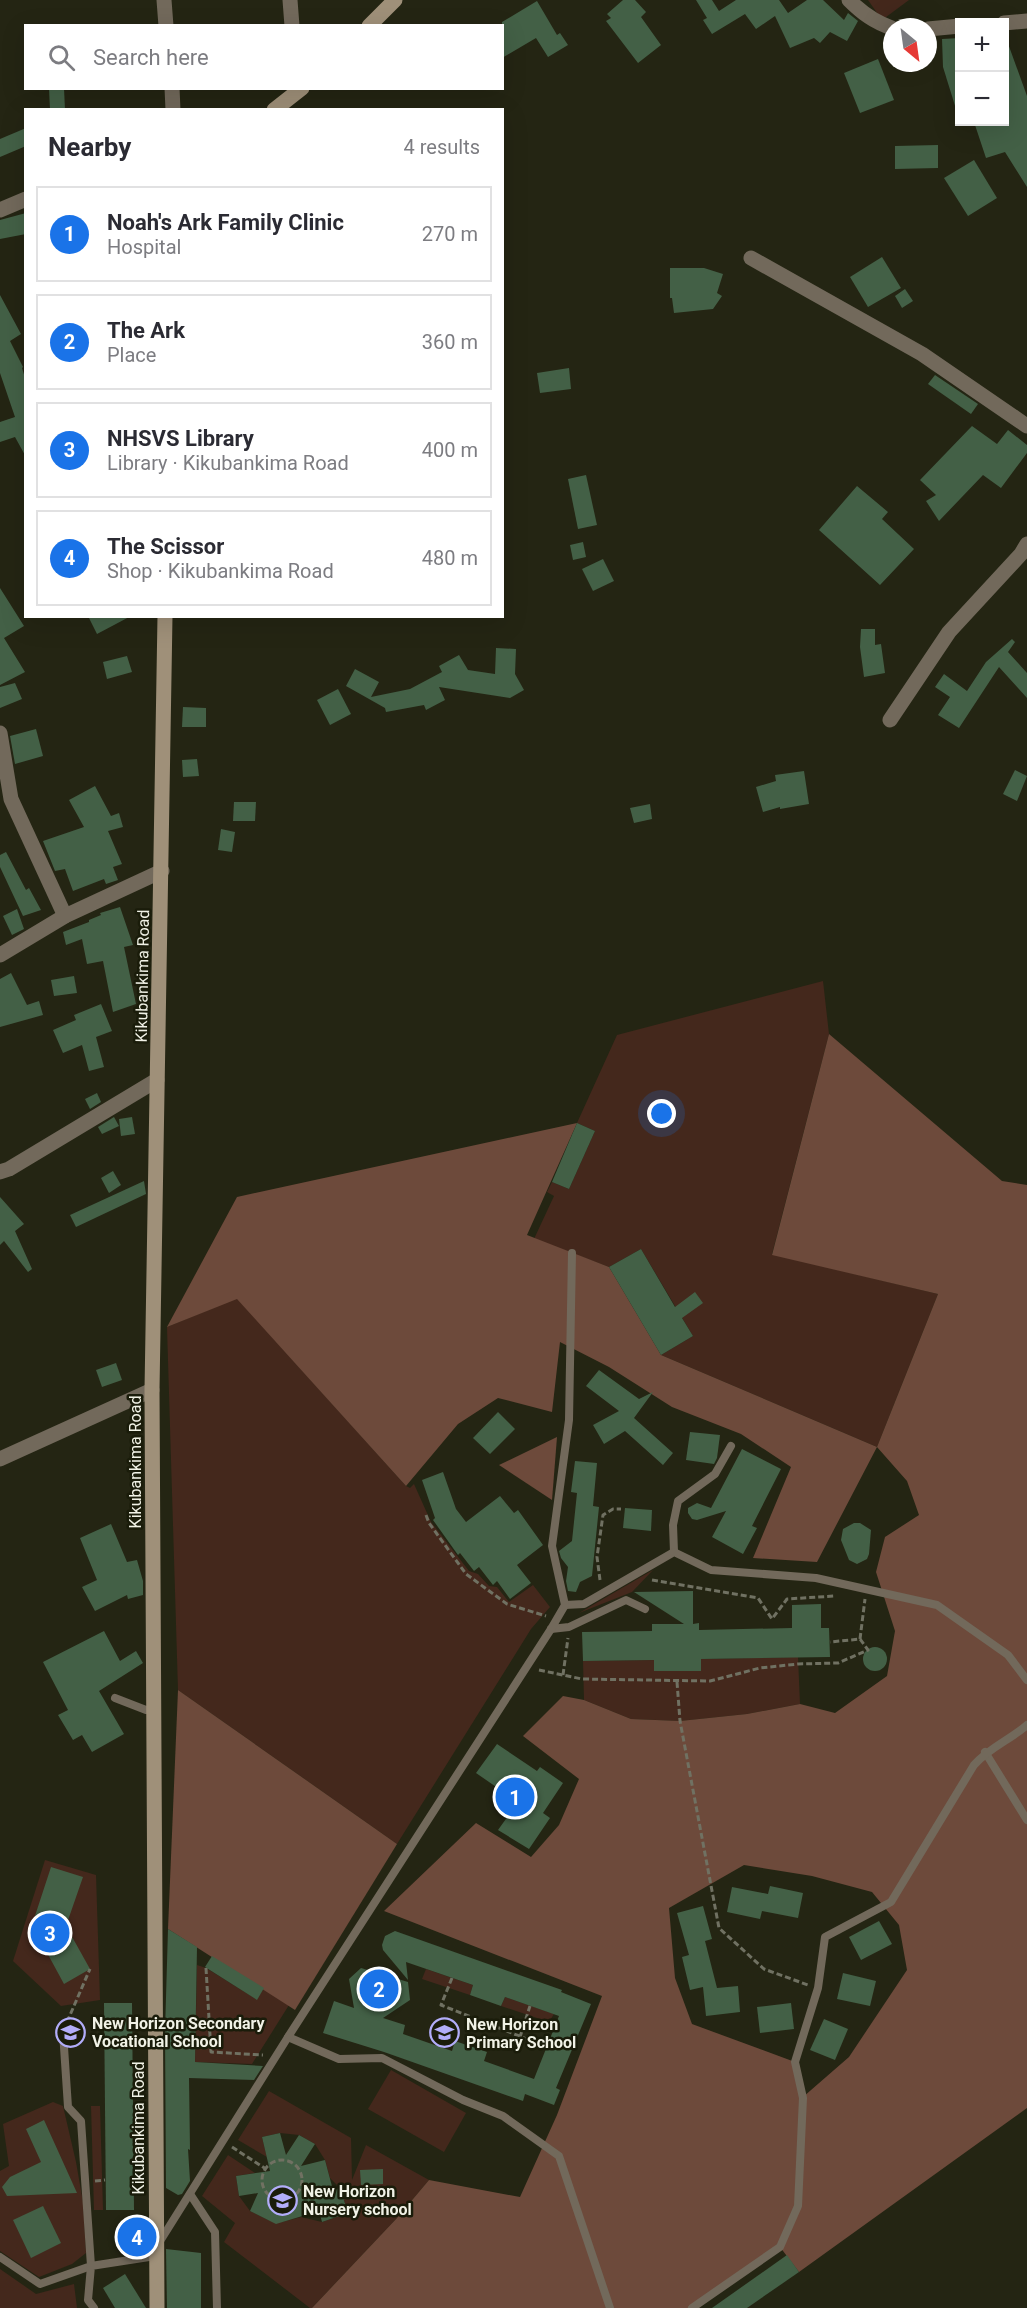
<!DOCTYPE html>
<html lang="en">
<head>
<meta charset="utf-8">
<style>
  body { margin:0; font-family:Roboto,sans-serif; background:#f7f7f7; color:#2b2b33 }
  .controls { position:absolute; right:18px; top:18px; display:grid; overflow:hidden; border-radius:0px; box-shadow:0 6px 24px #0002 }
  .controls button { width:54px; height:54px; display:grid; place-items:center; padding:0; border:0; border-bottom:2px solid #e1e1e2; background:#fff; color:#2b2b33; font:30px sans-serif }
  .compass { position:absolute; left:883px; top:18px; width:54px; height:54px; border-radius:50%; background:#fff; box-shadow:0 6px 24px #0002; rotate:151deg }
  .you { position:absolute; left:662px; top:1114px; width:21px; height:21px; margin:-15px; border:4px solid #fff; border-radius:50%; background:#1a73e8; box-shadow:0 0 0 9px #1a73e833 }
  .badge { display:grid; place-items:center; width:39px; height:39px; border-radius:50%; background:#1a73e8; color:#fff; font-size:20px; font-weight:700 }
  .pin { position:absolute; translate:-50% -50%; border:3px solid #fff; box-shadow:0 2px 6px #0006 }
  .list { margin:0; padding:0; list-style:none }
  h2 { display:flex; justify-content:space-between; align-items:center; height:78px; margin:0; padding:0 24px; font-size:26px }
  h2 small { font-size:20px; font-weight:400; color:#7c7c81 }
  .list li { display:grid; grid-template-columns:39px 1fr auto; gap:18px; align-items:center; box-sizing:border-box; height:96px; margin:0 12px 12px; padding:0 12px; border:2px solid #e1e1e2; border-radius:0px }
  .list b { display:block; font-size:22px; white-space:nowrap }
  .list p { margin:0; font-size:20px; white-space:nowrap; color:#7c7c81 }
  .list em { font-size:20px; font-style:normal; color:#7c7c81 }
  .icon { flex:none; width:33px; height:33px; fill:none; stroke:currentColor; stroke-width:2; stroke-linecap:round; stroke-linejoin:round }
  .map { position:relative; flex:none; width:1027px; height:2308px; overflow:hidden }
  .search { position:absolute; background:#fff; box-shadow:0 6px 24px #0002; left:24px; top:24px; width:480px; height:66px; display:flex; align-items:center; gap:15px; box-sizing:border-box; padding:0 21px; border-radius:0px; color:#7c7c81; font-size:22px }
  .panel { position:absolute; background:#fff; box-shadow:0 6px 24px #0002; left:24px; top:108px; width:480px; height:510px; border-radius:0px }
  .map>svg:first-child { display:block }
</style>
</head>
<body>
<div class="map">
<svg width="1027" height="2308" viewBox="0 0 1027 2308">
  <rect width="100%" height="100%" fill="#242513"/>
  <g fill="#44281c">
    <polygon points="868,0 909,0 882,20"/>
    <polygon points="823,981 829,1034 772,1254 938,1294 877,1447 661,1355 693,1336 641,1249 609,1267 534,1239 554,1196 547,1192 552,1182 569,1189 595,1131 577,1123 617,1035"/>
    <polygon points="237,1298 406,1486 410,1488 414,1484 431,1522 469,1571 478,1574 489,1586 497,1587 509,1602 533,1585 550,1607 531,1629 397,1844 178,1690 167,1327"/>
    <polygon points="653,1570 632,1592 579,1613"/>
    <polygon points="798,1657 800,1704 747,1714 680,1721 631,1719 584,1700 583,1661 654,1660 654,1671 700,1671 701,1659"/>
    <polygon points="45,1860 96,1875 100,2000 61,2006 13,1961"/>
    <polygon points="197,1965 206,1968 256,1999 264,1988 289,2005 252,2064 195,2062"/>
    <polygon points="426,1969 473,1985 470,1995 422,1979"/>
    <polygon points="505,1997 554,2014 549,2022 501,2006"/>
    <polygon points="391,2070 466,2113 444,2152 368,2109"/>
    <polygon points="269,2091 351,2138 352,2180 366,2145 429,2180 397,2218 312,2308 310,2308 224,2242 235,2223 202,2196 228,2155 255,2173 236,2176 239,2196 250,2211 268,2220 282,2222 301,2217 322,2222 348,2213 340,2188 330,2178 325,2160 315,2144 299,2135 280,2133 262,2137 267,2157 238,2140"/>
    <polygon points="53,2102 63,2106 76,2162 83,2202 86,2253 72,2264 39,2277 0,2251 0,2171 9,2166 3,2124"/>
    <polygon points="91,2106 100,2106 103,2210 94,2210"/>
    <polygon points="0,2269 36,2294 74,2284 77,2308 0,2308"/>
  </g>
  <g fill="#6d4a3b" fill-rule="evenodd">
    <path d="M829,1034L1002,1181L1027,1185V2108L799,2272L780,2247L692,2308H312L397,2218L429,2180L520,2197L557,2115L602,1996L384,1911L476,1823L531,1857L559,1825L579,1779L523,1736L563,1696L584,1700L631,1719L680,1721L747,1714L800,1704L835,1713L887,1676L895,1631L876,1572L885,1537L919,1515L907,1481L877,1447L817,1562L753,1558L791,1467L741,1434L672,1407L609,1367L560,1342L552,1412L498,1398L458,1424L406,1486L237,1299L167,1327L237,1197L577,1123L527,1235L609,1267L661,1355L877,1447L938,1294L772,1255ZM744,1865L812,1876L872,1892L899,1925L907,1970L849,2057L803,2097L795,2062L692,2024L675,1978L669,1908Z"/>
    <polygon points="557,1437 552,1500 499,1465"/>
    <polygon points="178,1690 397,1844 295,2010 168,1929"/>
  </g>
  <g fill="#436046">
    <polygon points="623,0 635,0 646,12 641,17 661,45 638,63 606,21 611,18 607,14"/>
    <polygon points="696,0 712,0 719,11 736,0 779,0 788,13 807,0 823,0 844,20 848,13 858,21 847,41 830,32 820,43 814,38 790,48 775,16 756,29 745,14 712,34 703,20 707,18"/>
    <polygon points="537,1 557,35 560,33 568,45 548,57 536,38 502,58 502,22"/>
    <polygon points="960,38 960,109 956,109 943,67 942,39"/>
    <polygon points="1006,38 1027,96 1027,187 1005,152 986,158 974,122 1005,122 1005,39"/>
    <polygon points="878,59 894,100 860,113 844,73"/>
    <polygon points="49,88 64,88 65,110 50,110"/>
    <polygon points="26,128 26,146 0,157 0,139"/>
    <polygon points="938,145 938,168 895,169 895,146"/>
    <polygon points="974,160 997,198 968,216 944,178"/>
    <polygon points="26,213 26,234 0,239 0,220"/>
    <polygon points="882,257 901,288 868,307 850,277"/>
    <polygon points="670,268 704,268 723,274 717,293 722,296 713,309 674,313 672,298 670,298"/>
    <polygon points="905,289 913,301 902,308 895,296"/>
    <polygon points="0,295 21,334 10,341 23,367 22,368 26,381 26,457 15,437 0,442 0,422 15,417 0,373"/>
    <polygon points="569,368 571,389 540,393 537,373"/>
    <polygon points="935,375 978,404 971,414 928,384"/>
    <polygon points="972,426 997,444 1008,430 1027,445 1027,453 1001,488 983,475 939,521 926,501 936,495 920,480"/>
    <polygon points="586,475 597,525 578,529 568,479"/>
    <polygon points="857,486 888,512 882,519 914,549 880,585 819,530"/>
    <polygon points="583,542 586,557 573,560 570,545"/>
    <polygon points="603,559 614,581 593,591 582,569"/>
    <polygon points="0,588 24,626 4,638 25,672 0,685"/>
    <polygon points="88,616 131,616 97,634"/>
    <polygon points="861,629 875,629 875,645 881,644 885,673 864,677 860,647"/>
    <polygon points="1012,639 1015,642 1008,652 1027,673 1027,698 999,667 959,728 938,715 950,697 935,687 944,674 967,691 986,662"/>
    <polygon points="496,648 516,649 515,674 524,690 510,698 439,687 445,700 426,710 424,705 386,712 385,708 346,686 355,669 379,682 371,697 410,689 442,672 439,666 459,655 468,670 495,674"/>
    <polygon points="127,656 132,672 107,679 103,662"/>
    <polygon points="15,683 22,699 0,708 0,687"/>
    <polygon points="338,689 351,714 330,725 317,700"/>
    <polygon points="183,707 206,708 206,727 182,727"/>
    <polygon points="36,729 43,756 15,764 10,736"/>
    <polygon points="197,759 199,776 183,777 182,760"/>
    <polygon points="1015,770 1027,776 1017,801 1003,794"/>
    <polygon points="804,771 809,804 780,809 780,807 763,812 756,787 776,781 775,775"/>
    <polygon points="95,786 111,816 119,813 123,827 108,831 122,864 113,867 118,880 106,884 104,879 73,891 65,869 55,871 43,841 84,827 69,800"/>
    <polygon points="234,802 256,802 255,821 233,821"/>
    <polygon points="650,804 652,819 634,823 630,808"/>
    <polygon points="221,829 235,832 232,852 218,850"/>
    <polygon points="6,852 26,890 29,888 41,910 23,916 0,867 0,855"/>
    <polygon points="120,907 133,945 124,947 136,1004 113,1012 103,961 87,964 82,939 66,945 63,932 89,922 89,920 101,915 100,913"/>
    <polygon points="17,909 24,929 12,935 3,916"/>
    <polygon points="11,973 27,1005 39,1001 43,1015 0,1027 0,979"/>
    <polygon points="74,976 77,993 54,996 51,980"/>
    <polygon points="101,1004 112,1031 96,1037 104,1067 89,1071 82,1045 63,1053 53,1030 76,1020 74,1015"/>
    <polygon points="97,1093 101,1102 90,1109 85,1099"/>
    <polygon points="114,1117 119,1126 102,1134 98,1127"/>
    <polygon points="132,1117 135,1134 121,1136 119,1119"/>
    <polygon points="577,1123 595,1131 569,1189 552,1182"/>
    <polygon points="113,1171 121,1185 109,1193 101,1178"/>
    <polygon points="144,1181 146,1194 76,1227 70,1215"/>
    <polygon points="0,1197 24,1224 15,1231 32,1269 28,1272 4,1241 0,1245"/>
    <polygon points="641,1249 675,1307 695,1292 703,1303 682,1318 693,1336 661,1355 609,1267"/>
    <polygon points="116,1363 122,1380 102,1387 96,1370"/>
    <polygon points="599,1370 639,1399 653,1392 634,1418 673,1453 663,1465 625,1431 604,1444 593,1425 619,1411 586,1386"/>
    <polygon points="498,1412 515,1429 490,1454 473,1438"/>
    <polygon points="690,1432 720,1435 717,1458 714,1464 686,1460"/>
    <polygon points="742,1449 781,1469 752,1526 757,1528 743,1554 712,1537 726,1511 697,1520 692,1519 688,1513 688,1508 697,1503 711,1508"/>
    <polygon points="575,1461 597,1463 593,1506 599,1507 592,1576 580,1582 576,1592 568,1591 566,1581 568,1567 561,1558 559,1551 572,1541 577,1493 571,1492"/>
    <polygon points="443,1472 456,1509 466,1522 500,1496 514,1513 518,1510 543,1545 517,1565 531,1583 510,1599 497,1581 493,1585 479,1567 474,1571 460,1553 458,1555 433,1520 435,1518 422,1480"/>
    <polygon points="625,1508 652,1510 651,1531 623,1528"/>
    <polygon points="854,1523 860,1523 871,1530 869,1554 867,1559 857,1564 849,1560 841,1540 843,1529"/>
    <polygon points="111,1524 127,1562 137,1560 143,1581 143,1595 128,1599 127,1595 95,1611 82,1587 97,1580 80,1538"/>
    <polygon points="693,1591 693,1624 699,1623 699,1630 792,1628 792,1605 821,1604 821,1628 829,1628 830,1657 701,1659 701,1671 654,1671 654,1660 583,1661 582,1632 652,1631 652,1624 684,1624 634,1592"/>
    <polygon points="104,1631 120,1661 136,1651 143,1663 99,1691 124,1734 92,1752 82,1735 73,1740 58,1715 68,1710 43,1662"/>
    <circle cx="875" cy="1659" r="12"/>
    <polygon points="497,1744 537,1771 540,1767 563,1783 543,1813 550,1818 529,1849 498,1830 518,1802 476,1773"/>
    <polygon points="51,1867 83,1877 66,1926 90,1969 64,1984 32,1925"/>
    <polygon points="770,1886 803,1893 798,1918 762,1911 760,1919 727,1912 732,1887 768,1894"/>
    <polygon points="703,1906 712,1939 705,1941 717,1988 738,1986 740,2012 706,2016 703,1987 690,1990 682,1957 689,1955 677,1913"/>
    <polygon points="879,1921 892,1944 861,1960 849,1937"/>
    <polygon points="168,1929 197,1947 195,2062 263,2066 254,2080 189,2078 190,2150 188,2149 190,2181 182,2194 178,2195 166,2188 165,2031"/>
    <polygon points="395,1931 562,1990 561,1992 591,2004 556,2088 560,2090 554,2105 525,2094 523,2101 384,2052 323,2033 334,2001 354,2008 349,1979 361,1968 408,1982 410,2000 383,2018 405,2025 403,2034 452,2051 455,2041 487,2052 484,2061 534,2079 559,2016 505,1997 501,2006 470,1995 473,1985 406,1962 408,1980 383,1950 382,1945 385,1936"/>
    <polygon points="212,1956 264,1988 257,2000 205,1967"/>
    <polygon points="843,1973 876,1981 870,2006 837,1999"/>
    <polygon points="104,2003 132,2003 134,2210 106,2210"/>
    <polygon points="791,2003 794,2029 760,2033 757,2007"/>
    <polygon points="824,2019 848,2029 835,2060 810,2050"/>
    <polygon points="44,2120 77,2193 7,2196 2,2187 10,2177 41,2162 26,2129"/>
    <polygon points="280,2133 286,2155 299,2135 315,2144 301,2166 325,2160 333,2190 340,2188 348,2213 322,2222 319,2211 276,2224 250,2211 258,2193 239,2196 236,2176 270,2171 262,2137"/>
    <polygon points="383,2169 383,2184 361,2185 360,2170"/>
    <polygon points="43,2206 61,2243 31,2258 13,2220"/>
    <polygon points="166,2249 201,2253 201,2308 167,2308"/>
    <polygon points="787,2255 799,2272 747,2308 712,2308"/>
    <polygon points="125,2274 146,2308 115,2308 103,2288"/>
  </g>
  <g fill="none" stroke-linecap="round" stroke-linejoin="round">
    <g stroke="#707162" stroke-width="3" stroke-dasharray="6 3" stroke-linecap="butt">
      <polyline points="426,1515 429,1523 466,1574 507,1604 546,1616"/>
      <polyline points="600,1580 597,1557 603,1515 613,1509 621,1509"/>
      <polyline points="652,1580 758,1598 772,1619 787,1599 835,1596"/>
      <polyline points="860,1639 865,1599"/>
      <polyline points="539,1670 582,1679 710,1681 760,1668 798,1664 838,1663 868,1650 860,1639 830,1642"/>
      <polyline points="563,1675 568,1638"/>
      <polyline points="677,1682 680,1721 719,1928 764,1969 808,1985"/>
      <polyline points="206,1968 211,2052 263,2055"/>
      <polyline points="452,1978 441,2005 547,2047"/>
      <polyline points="67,2022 90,1969"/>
      <polyline points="520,2037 530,2006"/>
      <polyline points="232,2147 266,2169"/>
      <circle cx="282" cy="2180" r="20"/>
      <polyline points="95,2181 105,2180"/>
    </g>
    <g stroke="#72695b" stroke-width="8">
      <polyline points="674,1552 673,1525 678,1501 715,1474 731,1446"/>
      <polyline points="565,1605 584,1604 674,1552 711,1570 816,1578 937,1605 1008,1655 1027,1680"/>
      <polyline points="551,1629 569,1627 626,1600 645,1609"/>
      <polyline points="115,1698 146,1710 154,1709"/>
      <polyline points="985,1752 1027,1820"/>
      <polyline points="288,2037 339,2059 382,2058 463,2100 503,2116 559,2156 610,2308"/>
      <polyline points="190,2194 215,2232 217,2308"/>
      <polyline points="0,2257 40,2284 91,2266 81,2121 68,2107 63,2032"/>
      <polyline points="94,2308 88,2300 91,2266 149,2257 157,2246 288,2037 551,1629 565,1605 552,1546 569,1420 572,1253"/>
      <path d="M692,2308L780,2247L798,2206L803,2098L795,2062L818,1988L825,1937L891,1902L974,1765C990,1747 1010,1740 1027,1725"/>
    </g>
    <g stroke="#72695b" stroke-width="15">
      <polyline points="164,0 166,26"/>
      <polyline points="290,0 292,26"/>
      <path d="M849,0C862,13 874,22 892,28"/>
      <polyline points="1004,23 1027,21"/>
      <polyline points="928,29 960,26"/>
      <polyline points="172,88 173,110"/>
      <polyline points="0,210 26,199"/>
      <polyline points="751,258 922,354 1027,426"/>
      <polyline points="890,720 949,632 1021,554 1027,544"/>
      <polyline points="0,733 11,799 65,916"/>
      <polyline points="0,955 65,916 162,871"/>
      <polyline points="0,1172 9,1169 157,1080"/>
      <polyline points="0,1459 152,1390"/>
    </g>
    <g stroke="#9f9079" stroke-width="15">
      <polyline points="369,26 395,0"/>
      <polyline points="274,110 302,88"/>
      <polyline points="157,2308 152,1390 165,616"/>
    </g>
  </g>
  <defs>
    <symbol id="school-ring" viewBox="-11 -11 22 22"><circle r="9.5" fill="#1a1c0a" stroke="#b2adf9" stroke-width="1.5"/><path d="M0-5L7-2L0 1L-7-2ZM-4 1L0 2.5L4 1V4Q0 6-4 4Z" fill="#b2adf9"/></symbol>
  </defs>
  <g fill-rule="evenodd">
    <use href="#school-ring" x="54" y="2016" width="33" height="33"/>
    <use href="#school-ring" x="428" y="2016" width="33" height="33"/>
    <use href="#school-ring" x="266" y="2184" width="33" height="33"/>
  </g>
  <g text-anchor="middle" stroke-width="5" stroke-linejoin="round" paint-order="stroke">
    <g font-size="16" fill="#f1f2e6" stroke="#1a1c0a">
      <text transform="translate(142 976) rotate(-89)" y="6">Kikubankima Road</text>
      <text transform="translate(135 1462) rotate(-90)" y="6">Kikubankima Road</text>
      <text transform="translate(138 2128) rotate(-90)" y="6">Kikubankima Road</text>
    </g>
    <g font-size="16" font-weight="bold" fill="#f1f2e6" stroke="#1a1c0a" text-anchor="start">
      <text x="92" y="2029">New Horizon Secondary<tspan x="92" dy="18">Vocational School</tspan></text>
      <text x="466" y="2030">New Horizon<tspan x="466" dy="18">Primary School</tspan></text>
      <text x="303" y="2197">New Horizon<tspan x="303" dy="18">Nursery school</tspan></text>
    </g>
  </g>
</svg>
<div class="controls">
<button>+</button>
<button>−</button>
</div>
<svg class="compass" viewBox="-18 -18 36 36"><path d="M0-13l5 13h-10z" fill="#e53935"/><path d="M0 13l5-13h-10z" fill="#7c7c81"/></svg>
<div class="you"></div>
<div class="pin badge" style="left:515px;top:1797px">1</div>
<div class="pin badge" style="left:379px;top:1989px">2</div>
<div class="pin badge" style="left:50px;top:1933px">3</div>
<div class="pin badge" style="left:137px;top:2237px">4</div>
<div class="search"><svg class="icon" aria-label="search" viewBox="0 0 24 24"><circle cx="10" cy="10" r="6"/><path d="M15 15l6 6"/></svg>Search here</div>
<section class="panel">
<h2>Nearby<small>4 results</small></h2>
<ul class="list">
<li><span class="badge">1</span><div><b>Noah's Ark Family Clinic</b><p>Hospital</p></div><em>270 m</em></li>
<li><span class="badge">2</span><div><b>The Ark</b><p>Place</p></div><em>360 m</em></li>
<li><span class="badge">3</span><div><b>NHSVS Library</b><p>Library · Kikubankima Road</p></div><em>400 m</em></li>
<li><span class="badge">4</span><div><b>The Scissor</b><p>Shop · Kikubankima Road</p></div><em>480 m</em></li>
</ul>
</section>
</div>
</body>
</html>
